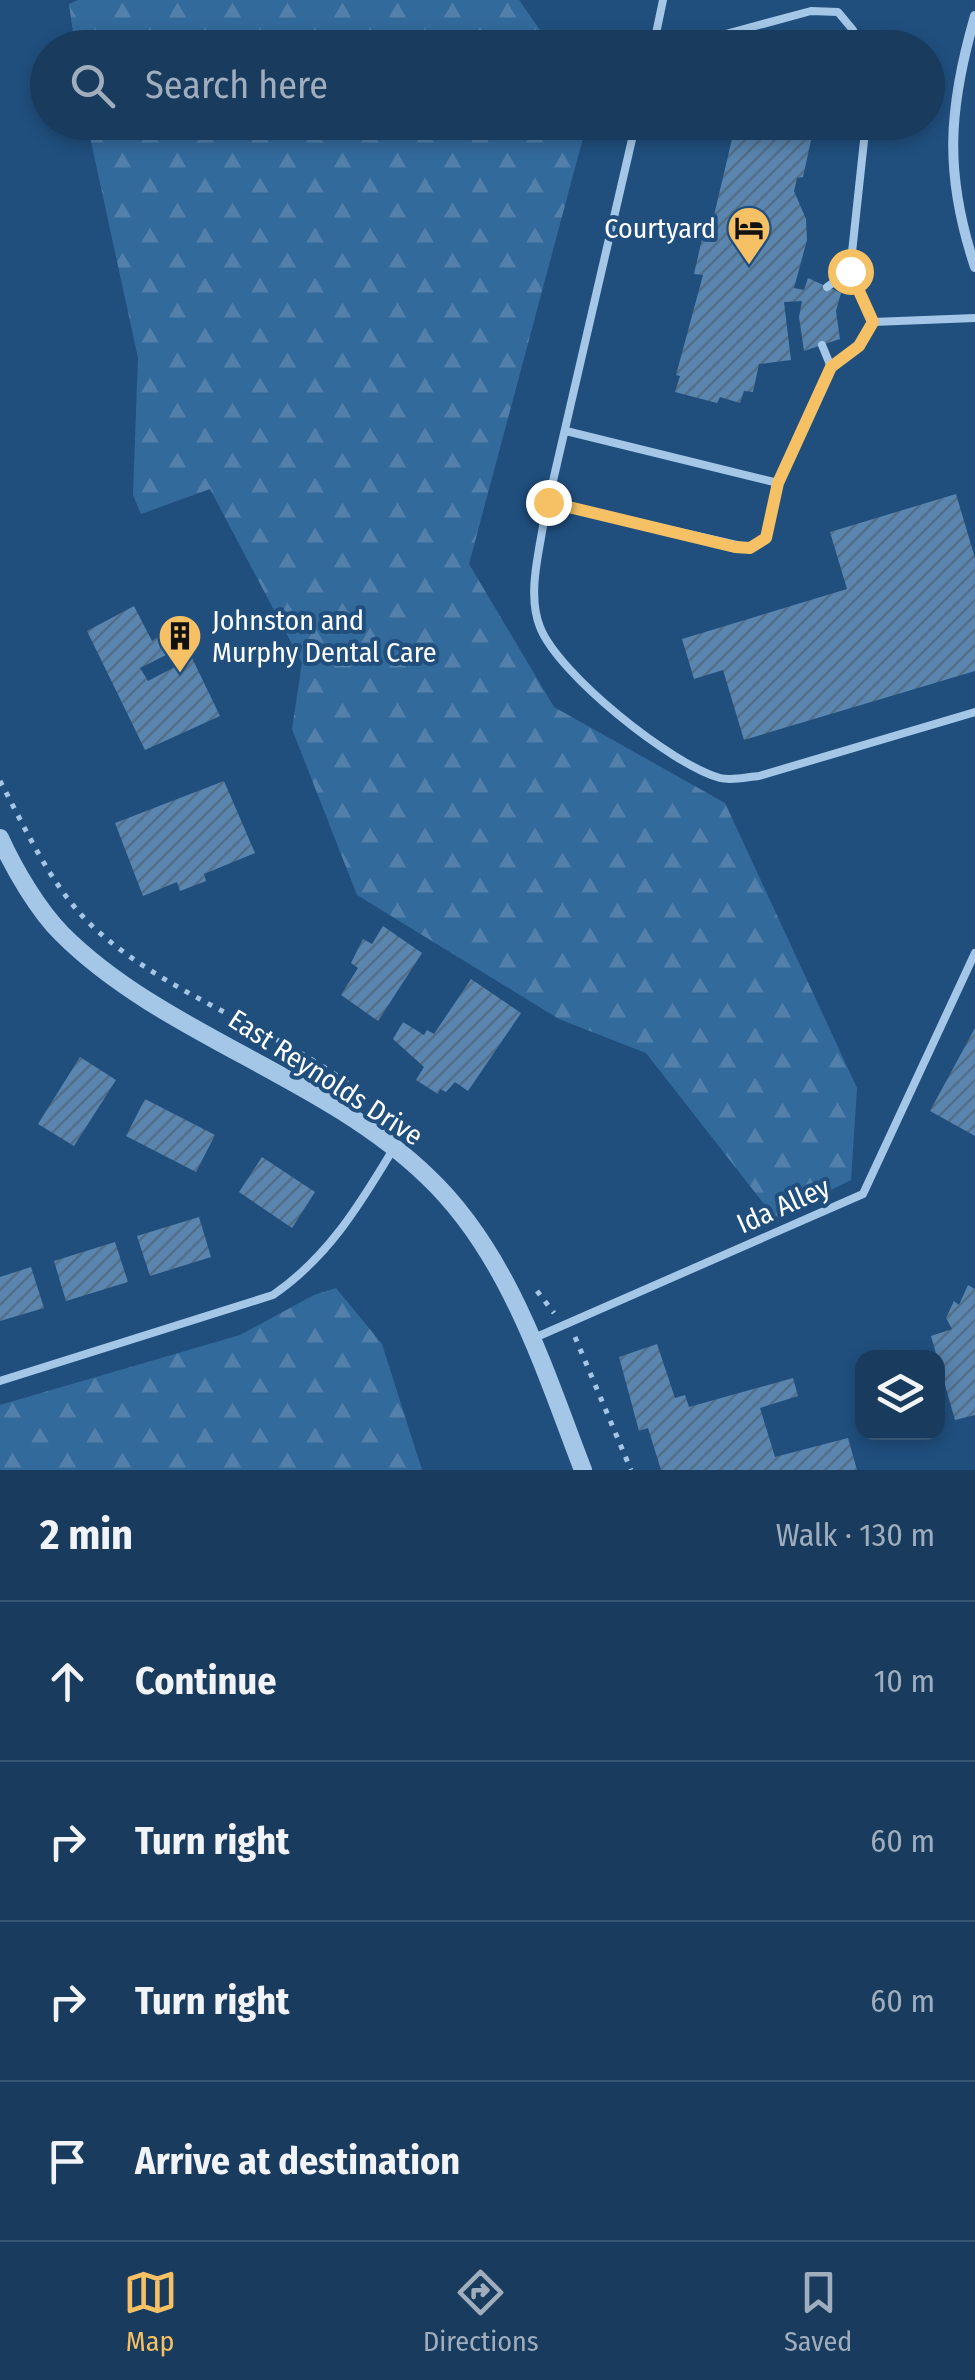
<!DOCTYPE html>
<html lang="en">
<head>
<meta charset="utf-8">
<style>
  body { margin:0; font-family:"Fira Sans Condensed",sans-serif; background:#214264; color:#f1f3f6 }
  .controls { position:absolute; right:30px; bottom:30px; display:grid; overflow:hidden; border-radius:20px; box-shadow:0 5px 15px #0003 }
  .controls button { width:90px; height:90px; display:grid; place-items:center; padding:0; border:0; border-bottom:2px solid #365573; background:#183b5e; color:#f1f3f6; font:50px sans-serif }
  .stop { position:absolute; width:30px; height:30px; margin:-22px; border:8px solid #f5c164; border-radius:50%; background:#fff }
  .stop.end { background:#f5c164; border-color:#fff; box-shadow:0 2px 10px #0008 }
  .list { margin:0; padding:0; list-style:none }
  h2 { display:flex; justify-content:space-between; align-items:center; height:130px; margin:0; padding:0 40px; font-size:42px }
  h2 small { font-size:32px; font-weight:400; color:#9fadbc }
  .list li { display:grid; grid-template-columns:65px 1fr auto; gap:30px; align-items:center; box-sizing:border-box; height:160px; padding:0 40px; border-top:2px solid #365573 }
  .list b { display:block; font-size:38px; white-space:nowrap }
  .list em { font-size:32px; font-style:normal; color:#9fadbc }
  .icon { flex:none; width:55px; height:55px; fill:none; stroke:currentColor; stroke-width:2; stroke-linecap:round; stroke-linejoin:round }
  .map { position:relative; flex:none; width:975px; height:1470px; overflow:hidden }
  .search { position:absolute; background:#183b5e; box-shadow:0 5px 15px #0003; left:30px; right:30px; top:30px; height:110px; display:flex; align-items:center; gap:25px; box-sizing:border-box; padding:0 35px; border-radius:55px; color:#9fadbc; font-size:38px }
  .sheet { height:770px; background:#183b5e }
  nav { display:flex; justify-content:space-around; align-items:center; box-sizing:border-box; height:140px; border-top:2px solid #365573; background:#183b5e; font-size:28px; color:#9fadbc }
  nav a { display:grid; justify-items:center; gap:5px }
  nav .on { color:#f5c164 }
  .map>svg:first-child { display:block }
</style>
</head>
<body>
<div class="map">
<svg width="975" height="1470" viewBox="0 0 975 1470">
  <defs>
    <pattern id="forest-firs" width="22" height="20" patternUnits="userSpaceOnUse" patternTransform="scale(2.5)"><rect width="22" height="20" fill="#336a9c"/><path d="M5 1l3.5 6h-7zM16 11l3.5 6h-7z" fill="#5280ab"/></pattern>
    <pattern id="building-hatch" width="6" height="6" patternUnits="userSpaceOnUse" patternTransform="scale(2.5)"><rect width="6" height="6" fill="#5985af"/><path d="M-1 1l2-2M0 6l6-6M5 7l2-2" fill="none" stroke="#546e87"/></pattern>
  </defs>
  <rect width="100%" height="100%" fill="#204f7e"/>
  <g fill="url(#forest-firs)">
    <polygon points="78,0 519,0 552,47 75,47 69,4"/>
    <polygon points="87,123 587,123 469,564 554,707 725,803 857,1088 851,1180 775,1218 646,1053 559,1019 357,895 292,729 302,663 210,489 141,514 133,495 138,358"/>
    <polygon points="336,1288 382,1344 422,1470 0,1470 0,1405 240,1335 314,1295"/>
  </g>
  <g fill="url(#building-hatch)">
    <polygon points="736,122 815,122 803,177 797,178 794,191 806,219 807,240 794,288 804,290 808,278 841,293 836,311 840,339 804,351 799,317 802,301 784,302 791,360 759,364 753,392 744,391 740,403 720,397 717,403 675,392 680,376 676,375 703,275 694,274 702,239 708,241"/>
    <polygon points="956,494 975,558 975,671 744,740 723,670 694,679 682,639 847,589 830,532"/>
    <polygon points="134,606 152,641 158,637 166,655 140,668 148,681 192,658 220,716 145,750 87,631"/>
    <polygon points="224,781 255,853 204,874 206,881 180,891 177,882 143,896 115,823"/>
    <polygon points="383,926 422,953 378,1021 341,995 358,968 351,963 363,939 372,944"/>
    <polygon points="471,979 521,1013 468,1091 455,1082 446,1092 440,1089 438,1094 416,1080 424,1067 393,1039 403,1022 424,1035 427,1030 434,1034"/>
    <polygon points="975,1028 975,1136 930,1111"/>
    <polygon points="80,1057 116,1080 74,1146 38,1124"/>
    <polygon points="145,1099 215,1135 196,1172 126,1136"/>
    <polygon points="262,1157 315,1192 292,1228 239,1192"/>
    <polygon points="199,1217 211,1257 150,1276 137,1236"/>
    <polygon points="115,1242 128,1282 66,1301 54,1261"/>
    <polygon points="31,1267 44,1308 0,1321 0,1277"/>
    <polygon points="968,1285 975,1289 975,1415 955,1420 931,1336 952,1329 946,1318 954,1301 959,1305"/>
    <polygon points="657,1344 675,1398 685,1395 689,1407 793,1378 798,1396 760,1408 775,1457 848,1438 857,1470 661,1470 648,1428 639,1431 619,1357"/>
  </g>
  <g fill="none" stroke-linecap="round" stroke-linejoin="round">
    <g stroke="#a4c7e7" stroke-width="5" stroke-dasharray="5 8" stroke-linecap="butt">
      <path d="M0,781C28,833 54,894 101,934C182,1004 293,1034 374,1104"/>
      <polyline points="537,1291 554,1313"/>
      <polyline points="575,1337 631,1470"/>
    </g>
    <g stroke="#a4c7e7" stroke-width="8">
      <polyline points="653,48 663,0"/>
      <polyline points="674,48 811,11 838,12 853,30 858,48"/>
      <path d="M636,122L544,520C539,553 527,595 540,627C558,674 672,765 720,778C732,781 747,777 759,776L975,712"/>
      <polyline points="866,122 850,271 873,322"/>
      <polyline points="827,287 850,271"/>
      <polyline points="822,345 831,367"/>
      <polyline points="566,431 778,483 831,367 859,346 873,322 975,318"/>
      <polyline points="548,502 750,548 767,537 778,483"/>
      <polyline points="532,1339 863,1194 975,953"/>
      <path d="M0,1381L273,1295C327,1258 359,1206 392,1151"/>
    </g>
    <path stroke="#a4c7e7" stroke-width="10" d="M975,16C948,109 944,174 975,267"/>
    <path stroke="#a4c7e7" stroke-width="18" d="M0,838C14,869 38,910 62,934C163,1035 324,1076 428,1177C509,1254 544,1369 583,1470"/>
  </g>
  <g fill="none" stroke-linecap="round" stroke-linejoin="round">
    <polyline stroke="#f5c164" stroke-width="12" points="548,502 735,547 750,548 766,538 778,483 831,367 859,346 873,322 850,271"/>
  </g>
  <defs>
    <symbol id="hotel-pin" viewBox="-11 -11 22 30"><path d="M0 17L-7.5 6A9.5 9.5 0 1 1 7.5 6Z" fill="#f5c164" stroke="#204f7e"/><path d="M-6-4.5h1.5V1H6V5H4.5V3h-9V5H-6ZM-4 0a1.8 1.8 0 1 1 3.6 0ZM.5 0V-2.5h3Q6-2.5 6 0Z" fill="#111"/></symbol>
    <symbol id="building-pin" viewBox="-11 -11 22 30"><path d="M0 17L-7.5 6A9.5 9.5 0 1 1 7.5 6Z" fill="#f5c164" stroke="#204f7e"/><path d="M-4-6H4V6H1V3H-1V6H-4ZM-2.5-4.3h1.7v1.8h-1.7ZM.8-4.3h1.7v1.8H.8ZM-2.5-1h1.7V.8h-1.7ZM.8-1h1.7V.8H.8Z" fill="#111"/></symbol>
  </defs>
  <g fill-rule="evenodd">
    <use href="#hotel-pin" x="724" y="203" width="50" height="68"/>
    <use href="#building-pin" x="155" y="611" width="50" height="68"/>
  </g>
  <g text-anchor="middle" stroke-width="8" stroke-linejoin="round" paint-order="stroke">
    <g font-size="28" fill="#fff" stroke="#204f7e" text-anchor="end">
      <text x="716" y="238">Courtyard</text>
      <text x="212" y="630" text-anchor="start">Johnston and<tspan x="212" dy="32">Murphy Dental Care</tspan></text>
    </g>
    <g font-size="28" fill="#fff" stroke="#204f7e">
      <text transform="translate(326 1077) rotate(33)" y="10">East Reynolds Drive</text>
      <text transform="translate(783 1205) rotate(-24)" y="10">Ida Alley</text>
    </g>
  </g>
</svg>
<div class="controls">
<button><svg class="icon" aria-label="layers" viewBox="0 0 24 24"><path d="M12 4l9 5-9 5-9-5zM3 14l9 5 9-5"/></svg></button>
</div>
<div class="stop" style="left:850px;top:271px"></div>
<div class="stop end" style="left:548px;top:502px"></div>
<div class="search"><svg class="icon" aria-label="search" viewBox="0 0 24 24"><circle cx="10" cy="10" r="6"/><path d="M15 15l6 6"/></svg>Search here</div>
</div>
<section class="sheet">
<h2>2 min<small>Walk · 130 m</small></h2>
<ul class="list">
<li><svg class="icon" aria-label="ahead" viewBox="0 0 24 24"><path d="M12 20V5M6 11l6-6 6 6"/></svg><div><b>Continue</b></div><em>10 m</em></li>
<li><svg class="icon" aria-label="right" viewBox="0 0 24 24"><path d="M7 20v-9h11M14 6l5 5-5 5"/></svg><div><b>Turn right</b></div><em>60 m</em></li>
<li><svg class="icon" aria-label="right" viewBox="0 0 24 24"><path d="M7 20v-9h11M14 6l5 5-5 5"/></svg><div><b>Turn right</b></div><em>60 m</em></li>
<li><svg class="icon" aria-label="arrive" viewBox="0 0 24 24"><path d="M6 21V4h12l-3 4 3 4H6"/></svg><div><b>Arrive at destination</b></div></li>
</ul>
</section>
<nav>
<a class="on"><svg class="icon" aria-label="map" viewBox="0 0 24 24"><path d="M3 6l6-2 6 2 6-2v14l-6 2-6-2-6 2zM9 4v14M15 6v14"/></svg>Map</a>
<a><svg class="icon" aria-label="directions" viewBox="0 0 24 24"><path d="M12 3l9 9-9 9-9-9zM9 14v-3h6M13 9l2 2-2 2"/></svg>Directions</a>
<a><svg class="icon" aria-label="saved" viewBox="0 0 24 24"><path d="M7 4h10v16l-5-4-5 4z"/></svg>Saved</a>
</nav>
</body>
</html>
